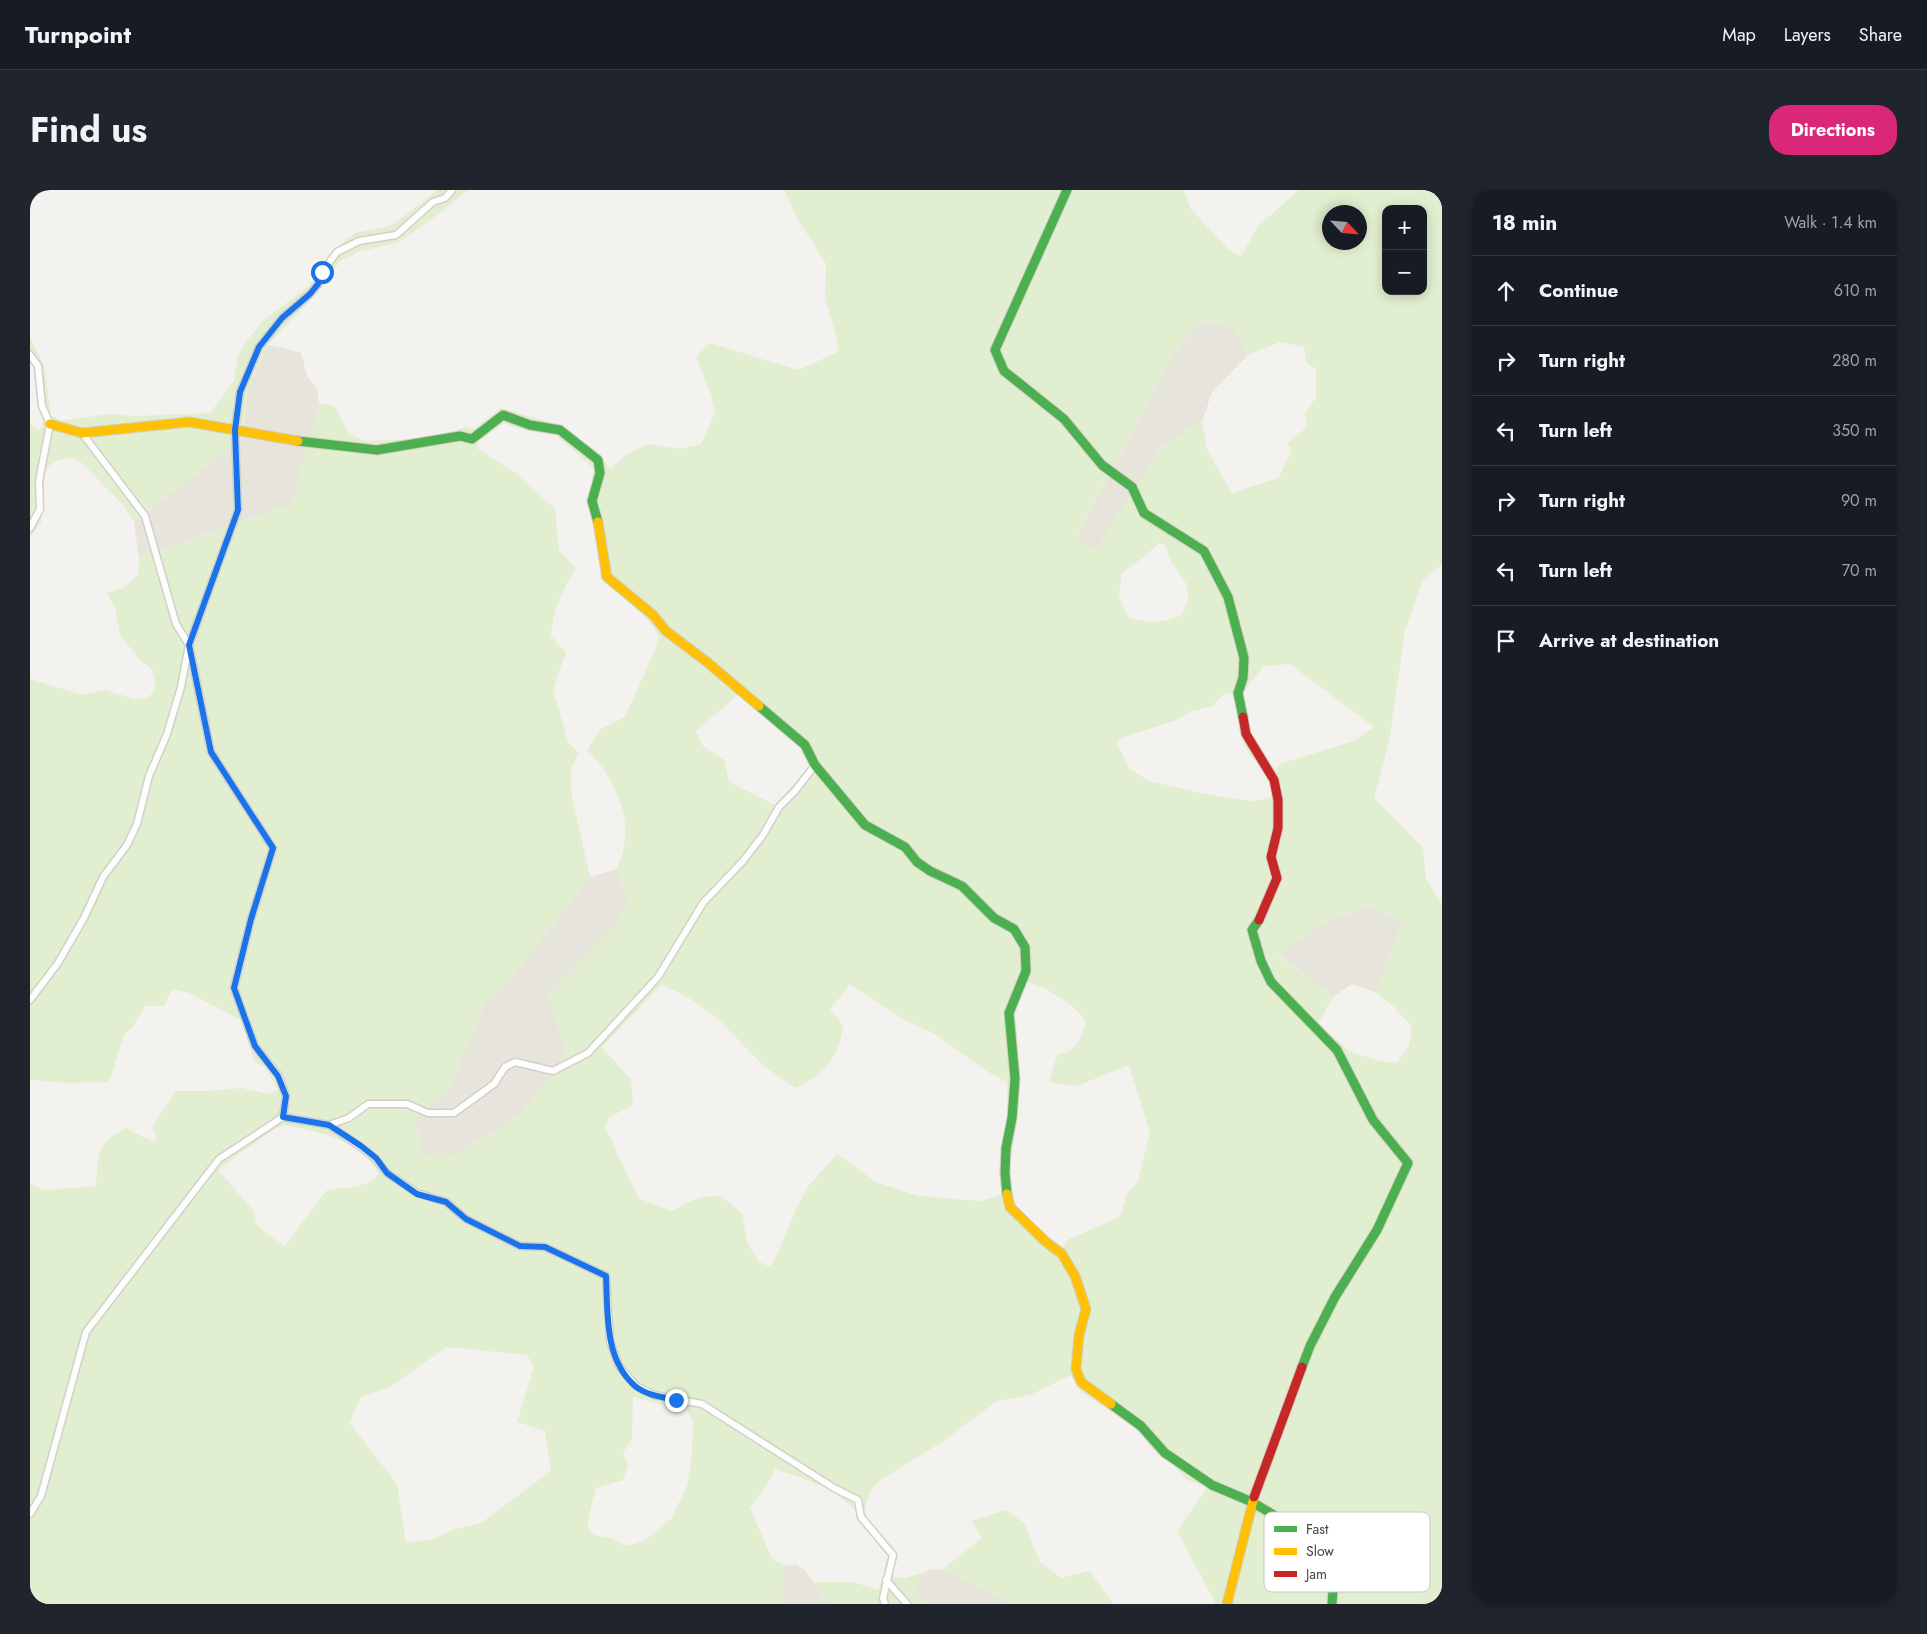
<!DOCTYPE html>
<html lang="en">
<head>
<meta charset="utf-8">
<style>
  body { margin:0; font-family:Jost,sans-serif; background:#20242c; color:#f1f3f6 }
  .controls { position:absolute; right:15px; top:15px; display:grid; overflow:hidden; border-radius:10px; box-shadow:0 2px 12px #0003 }
  .controls button { width:45px; height:45px; display:grid; place-items:center; padding:0; border:0; border-bottom:1px solid #363941; background:#171b24; color:#f1f3f6; font:25px sans-serif }
  .compass { position:absolute; left:1292px; top:15px; width:45px; height:45px; border-radius:50%; background:#171b24; box-shadow:0 2px 12px #0003; rotate:116deg }
  .stop { position:absolute; width:15px; height:15px; margin:-11px; border:4px solid #1a73e8; border-radius:50%; background:#fff }
  .stop.end { background:#1a73e8; border-color:#fff; box-shadow:0 1px 5px #0008 }
  .list { margin:0; padding:0; list-style:none }
  h2 { display:flex; justify-content:space-between; align-items:center; height:65px; margin:0; padding:0 20px; font-size:21px }
  h2 small { font-size:16px; font-weight:400; color:#9ea1a6 }
  .list li { display:grid; grid-template-columns:32px 1fr auto; gap:15px; align-items:center; box-sizing:border-box; height:70px; padding:0 20px; border-top:1px solid #363941 }
  .list b { display:block; font-size:19px; white-space:nowrap }
  .list em { font-size:16px; font-style:normal; color:#9ea1a6 }
  .icon { flex:none; width:28px; height:28px; fill:none; stroke:currentColor; stroke-width:2; stroke-linecap:round; stroke-linejoin:round }
  .map { position:relative; flex:none; width:1412px; height:1414px; overflow:hidden; border-radius:20px }
  header { display:flex; align-items:center; gap:30px; box-sizing:border-box; height:70px; padding:0 25px; background:#171b24; border-bottom:1px solid #363941 }
  header strong { font-size:24px }
  nav { display:flex; gap:28px; margin-inline-start:auto; font-size:18px }
  .intro { display:flex; align-items:center; justify-content:space-between; box-sizing:border-box; height:120px; padding:0 30px }
  h1 { margin:0; font-size:35px }
  .button { padding:12px 22px; border-radius:20px; background:#db2777; color:#fff; font-size:18px; font-weight:700 }
  main { display:flex; gap:30px; padding:0 30px }
  aside { flex:1; background:#171b24; border-radius:20px; box-shadow:0 2px 12px #0003 }
  .map>svg:first-child { display:block }
</style>
</head>
<body>
<header>
<strong>Turnpoint</strong>
<nav><a>Map</a><a>Layers</a><a>Share</a></nav>
</header>
<div class="intro"><h1>Find us</h1><a class="button">Directions</a></div>
<main>
<div class="map">
<svg width="1412" height="1414" viewBox="0 0 1412 1414">
  <rect width="100%" height="100%" fill="#f4f2ee"/>
  <g fill="#e7e4dc">
    <polygon points="1174,130 1203,138 1218,165 1182,202 1172,232 1131,257 1065,362 1046,349 1144,162"/>
    <polygon points="238,155 271,162 277,186 287,199 289,214 262,314 109,367 104,332 213,248 217,202"/>
    <polygon points="587,679 598,710 588,734 519,804 536,863 492,924 426,964 393,965 384,929 417,903 455,813 479,791 560,687"/>
    <polygon points="1340,715 1372,734 1345,802 1322,794 1303,807 1248,763 1301,730"/>
    <polygon points="766,1374 775,1380 798,1414 756,1414 751,1396 756,1376"/>
    <polygon points="902,1379 912,1380 972,1408 977,1414 901,1414 885,1403 893,1383"/>
  </g>
  <g fill="#e1eecf" fill-rule="evenodd">
    <polygon points="408,0 438,0 410,23 369,52 328,62 310,71 294,95 238,155 217,202 213,248 104,332 94,316 52,273 42,267 26,271 15,280 11,333 0,347 0,234 9,240 13,233 7,213 3,174 0,170 0,147 14,175 21,225 31,231 79,224 105,226 180,223 204,191 208,166 215,153 233,131 280,95 306,58 325,43 362,35"/>
    <path d="M754,0H1154L1160,18L1199,60L1211,66L1229,35L1269,0H1412V374L1392,392L1375,441L1359,552L1344,608L1393,658L1396,689L1412,715V1414H1186L1147,1341L1176,1299L1175,1296L1157,1290L1139,1271L1126,1263L1104,1236L1051,1202L1041,1185L1000,1205L967,1211L912,1252L849,1291L840,1302L836,1313L835,1327L868,1368L863,1382L864,1387L875,1388L893,1383L885,1403L901,1414H798L784,1392H823L848,1400L853,1388L857,1366L830,1331L824,1319L802,1301L772,1288L745,1279L735,1298L720,1318L742,1369L756,1376L751,1396L756,1414H0V994L14,1000L66,996C68,966 66,952 96,938L113,947L125,952L127,948L123,938C128,924 139,914 145,901H177L212,898L236,904L248,900L234,876L225,873L211,830L159,803L142,799L134,816H115L102,838L94,845L79,892L39,893L0,890V489L52,505L75,500L105,509L119,508L126,495L122,480L109,469L90,445L85,418L77,403L95,397L108,385L109,367L262,314L289,214L304,215L319,244L335,251L402,249L435,237L444,239L470,218L530,235L570,264L580,279L597,264L618,254L650,259L671,254L685,223L681,205L666,167L680,153L768,180L808,162L806,145L795,108L796,74L769,31ZM1356,19H1393V101H1356ZM1300,22H1330V52H1300ZM1174,130L1203,138L1218,165L1250,152L1274,157L1277,174L1286,179V207L1275,224L1277,237L1258,253L1261,262L1248,288L1202,303L1177,260L1172,232L1131,257L1065,361L1046,348L1144,162ZM474,233L496,241L526,245L563,278L561,298L557,306L569,350L570,388L615,427L629,446C621,474 606,500 595,527L571,539L557,560C567,569 573,578 580,590C597,621 601,646 587,679L598,710L588,734L519,804L536,863L492,924L426,964L393,965L384,929L417,903L455,813L479,791L560,687L541,602V578L549,563L538,552L523,499L536,462L521,446C522,421 533,399 546,378L529,360L525,319L487,284L448,259L449,251ZM1129,353L1136,356L1141,371L1157,395L1158,410L1152,425C1131,433 1120,435 1098,427L1089,405L1092,383L1114,367ZM1260,474L1344,537L1324,551L1249,574L1246,581L1224,551L1217,537L1212,503L1234,476ZM1195,503L1204,504C1206,520 1208,544 1216,558C1227,578 1240,580 1242,607L1224,611L1185,606L1119,591L1100,579L1086,552L1094,547L1147,530L1159,522L1183,516ZM709,504L768,555L779,576L745,615L699,592L694,570L673,556L666,541ZM1340,715L1372,734L1345,802L1364,817L1382,837L1379,856L1367,873L1349,871L1319,861L1289,833L1303,807L1248,764L1301,730ZM998,792L1016,799L1040,814L1056,831C1052,849 1047,861 1027,865L1019,892L1047,896L1099,875L1120,943L1108,991L1097,1004L1090,1027L1039,1049L1032,1057L987,1020L979,984L989,917L990,888L985,820ZM632,794L662,810L687,828L734,876L765,898C795,884 809,868 813,835L800,820L820,794L873,829L905,844L958,882L977,892L978,928L972,959L970,980L971,1005L951,1011L888,1006L846,992L807,964L779,995L767,1017L744,1071L740,1077L728,1071L717,1051L712,1023L691,1006L670,1007L641,1021L608,1008L575,936L580,927L603,915L601,890L572,857ZM254,935C290,942 328,949 349,983C339,999 315,997 297,1000L254,1057L227,1035L223,1020L188,980L241,941ZM417,1157L497,1165L504,1177L487,1232L515,1241L521,1281L451,1333L422,1340L401,1350L376,1352L367,1294L320,1233L331,1207L360,1197ZM603,1207L629,1214L656,1217L663,1233L662,1266L657,1296L641,1329L614,1351L596,1356L581,1348L564,1345L558,1339L559,1325L566,1298L593,1290L598,1274L593,1263L602,1249Z"/>
    <polygon points="976,1320 994,1333 1010,1372 1031,1388 1060,1381 1083,1414 977,1414 972,1408 912,1380 952,1348 941,1331"/>
  </g>
  <g fill="none" stroke-linecap="round" stroke-linejoin="round">
    <defs>
      <g id="street">
        <polyline points="0,165 8,176 12,216 20,234 9,291 10,319 0,338"/>
        <polyline points="0,810 28,773 54,728 73,687 97,655 107,634 119,586 137,544 151,497 159,455 146,434 115,326 52,243"/>
        <polyline points="253,927 299,935 319,928 338,914 377,914 398,923 424,923 464,894 475,877 485,872 523,881 558,863 628,787 673,713 713,671 733,645 749,617 765,601 785,575"/>
        <polyline points="299,935 331,957 345,968 357,983 387,1003 416,1012 436,1029 490,1056 515,1057 576,1086 580,1151 589,1176 606,1196 624,1205 672,1214 804,1298 828,1310 831,1327 863,1365 853,1408 855,1414"/>
        <polyline points="0,1324 11,1306 56,1142 189,969 253,927 256,906 249,886 225,856 204,798 221,729 243,658 181,562 159,455 208,320 205,240 210,202 229,157 252,128 280,104 288,94 292,82 307,62 329,51 366,45 403,12 415,8 422,0"/>
        <polyline points="856,1390 877,1414"/>
      </g>
      <g id="fast">
        <polyline points="1037,0 965,160 974,181 1034,229 1072,275 1102,297 1114,323 1174,361 1198,407 1214,468 1213,488 1208,503 1213,527"/>
        <polyline points="268,251 347,260 430,246 442,249 473,225 500,235 530,240 568,270 570,283 562,311 568,332"/>
        <polyline points="729,516 775,555 785,575 835,635 875,657 887,672 900,681 932,696 964,728 984,739 995,757 996,781 979,823 985,889 982,928 976,958 975,983 977,1004"/>
        <polyline points="1229,730 1222,740 1231,771 1241,792 1307,860 1343,930 1378,973 1347,1040 1305,1107 1280,1156 1272,1177"/>
        <polyline points="1081,1214 1111,1236 1135,1263 1182,1295 1222,1312 1257,1333 1287,1366 1303,1400 1302,1414"/>
      </g>
      <g id="slow">
        <polyline points="20,234 52,243 159,232 268,251"/>
        <polyline points="568,332 577,387 623,425 636,441 677,472 729,516"/>
        <polyline points="977,1004 980,1017 1016,1052 1032,1064 1045,1086 1056,1119 1049,1145 1046,1179 1051,1192 1081,1214"/>
        <polyline points="1197,1414 1224,1307"/>
      </g>
      <g id="jam">
        <polyline points="1213,527 1216,544 1244,590 1248,610 1248,638 1241,667 1247,688 1229,730"/>
        <polyline points="1224,1307 1272,1177"/>
      </g>
    </defs>
    <use href="#street" stroke="#d2d0cb" stroke-width="9"/>
    <use href="#fast" stroke="#d3cfc5" stroke-width="11"/>
    <use href="#slow" stroke="#d3cfc5" stroke-width="11"/>
    <use href="#jam" stroke="#d3cfc5" stroke-width="11"/>
    <use href="#street" stroke="#fdfdfc" stroke-width="6"/>
    <use href="#fast" stroke="#4caf50" stroke-width="9"/>
    <use href="#slow" stroke="#ffc107" stroke-width="9"/>
    <use href="#jam" stroke="#c62828" stroke-width="9"/>
  </g>
  <g fill="none" stroke-linecap="round" stroke-linejoin="round">
    <path stroke="#1a73e8" stroke-width="6" d="M292,82L288,94L280,104L252,128L229,157L210,202L205,240L208,320L159,455L181,562L243,658L221,729L204,798L225,856L248,886L256,906L253,927L299,935L331,956L346,968L357,983L387,1004L416,1012L436,1029L490,1056L515,1057L576,1086C578,1123 574,1169 605,1196C616,1205 632,1207 646,1210"/>
  </g>
  <rect x="1234" y="1322" width="166" height="80" rx="8" fill="#fff" stroke="#c9c7c4" stroke-width="1"/>
  <rect x="1244" y="1336" width="23" height="6" fill="#4caf50"/>
  <rect x="1244" y="1358" width="23" height="7" fill="#ffc107"/>
  <rect x="1244" y="1381" width="23" height="6" fill="#c62828"/>
  <g font-size="14" fill="#4b4439">
    <text x="1276" y="1344">Fast</text>
    <text x="1276" y="1366">Slow</text>
    <text x="1276" y="1389">Jam</text>
  </g>
</svg>
<div class="controls">
<button>+</button>
<button>−</button>
</div>
<svg class="compass" viewBox="-18 -18 36 36"><path d="M0-13l5 13h-10z" fill="#e53935"/><path d="M0 13l5-13h-10z" fill="#9ea1a6"/></svg>
<div class="stop" style="left:292px;top:82px"></div>
<div class="stop end" style="left:646px;top:1210px"></div>
</div>
<aside>
<h2>18 min<small>Walk · 1.4 km</small></h2>
<ul class="list">
<li><svg class="icon" aria-label="ahead" viewBox="0 0 24 24"><path d="M12 20V5M6 11l6-6 6 6"/></svg><div><b>Continue</b></div><em>610 m</em></li>
<li><svg class="icon" aria-label="right" viewBox="0 0 24 24"><path d="M7 20v-9h11M14 6l5 5-5 5"/></svg><div><b>Turn right</b></div><em>280 m</em></li>
<li><svg class="icon" aria-label="left" viewBox="0 0 24 24"><path d="M17 20v-9H6M10 6l-5 5 5 5"/></svg><div><b>Turn left</b></div><em>350 m</em></li>
<li><svg class="icon" aria-label="right" viewBox="0 0 24 24"><path d="M7 20v-9h11M14 6l5 5-5 5"/></svg><div><b>Turn right</b></div><em>90 m</em></li>
<li><svg class="icon" aria-label="left" viewBox="0 0 24 24"><path d="M17 20v-9H6M10 6l-5 5 5 5"/></svg><div><b>Turn left</b></div><em>70 m</em></li>
<li><svg class="icon" aria-label="arrive" viewBox="0 0 24 24"><path d="M6 21V4h12l-3 4 3 4H6"/></svg><div><b>Arrive at destination</b></div></li>
</ul>
</aside>
</main>
</body>
</html>
